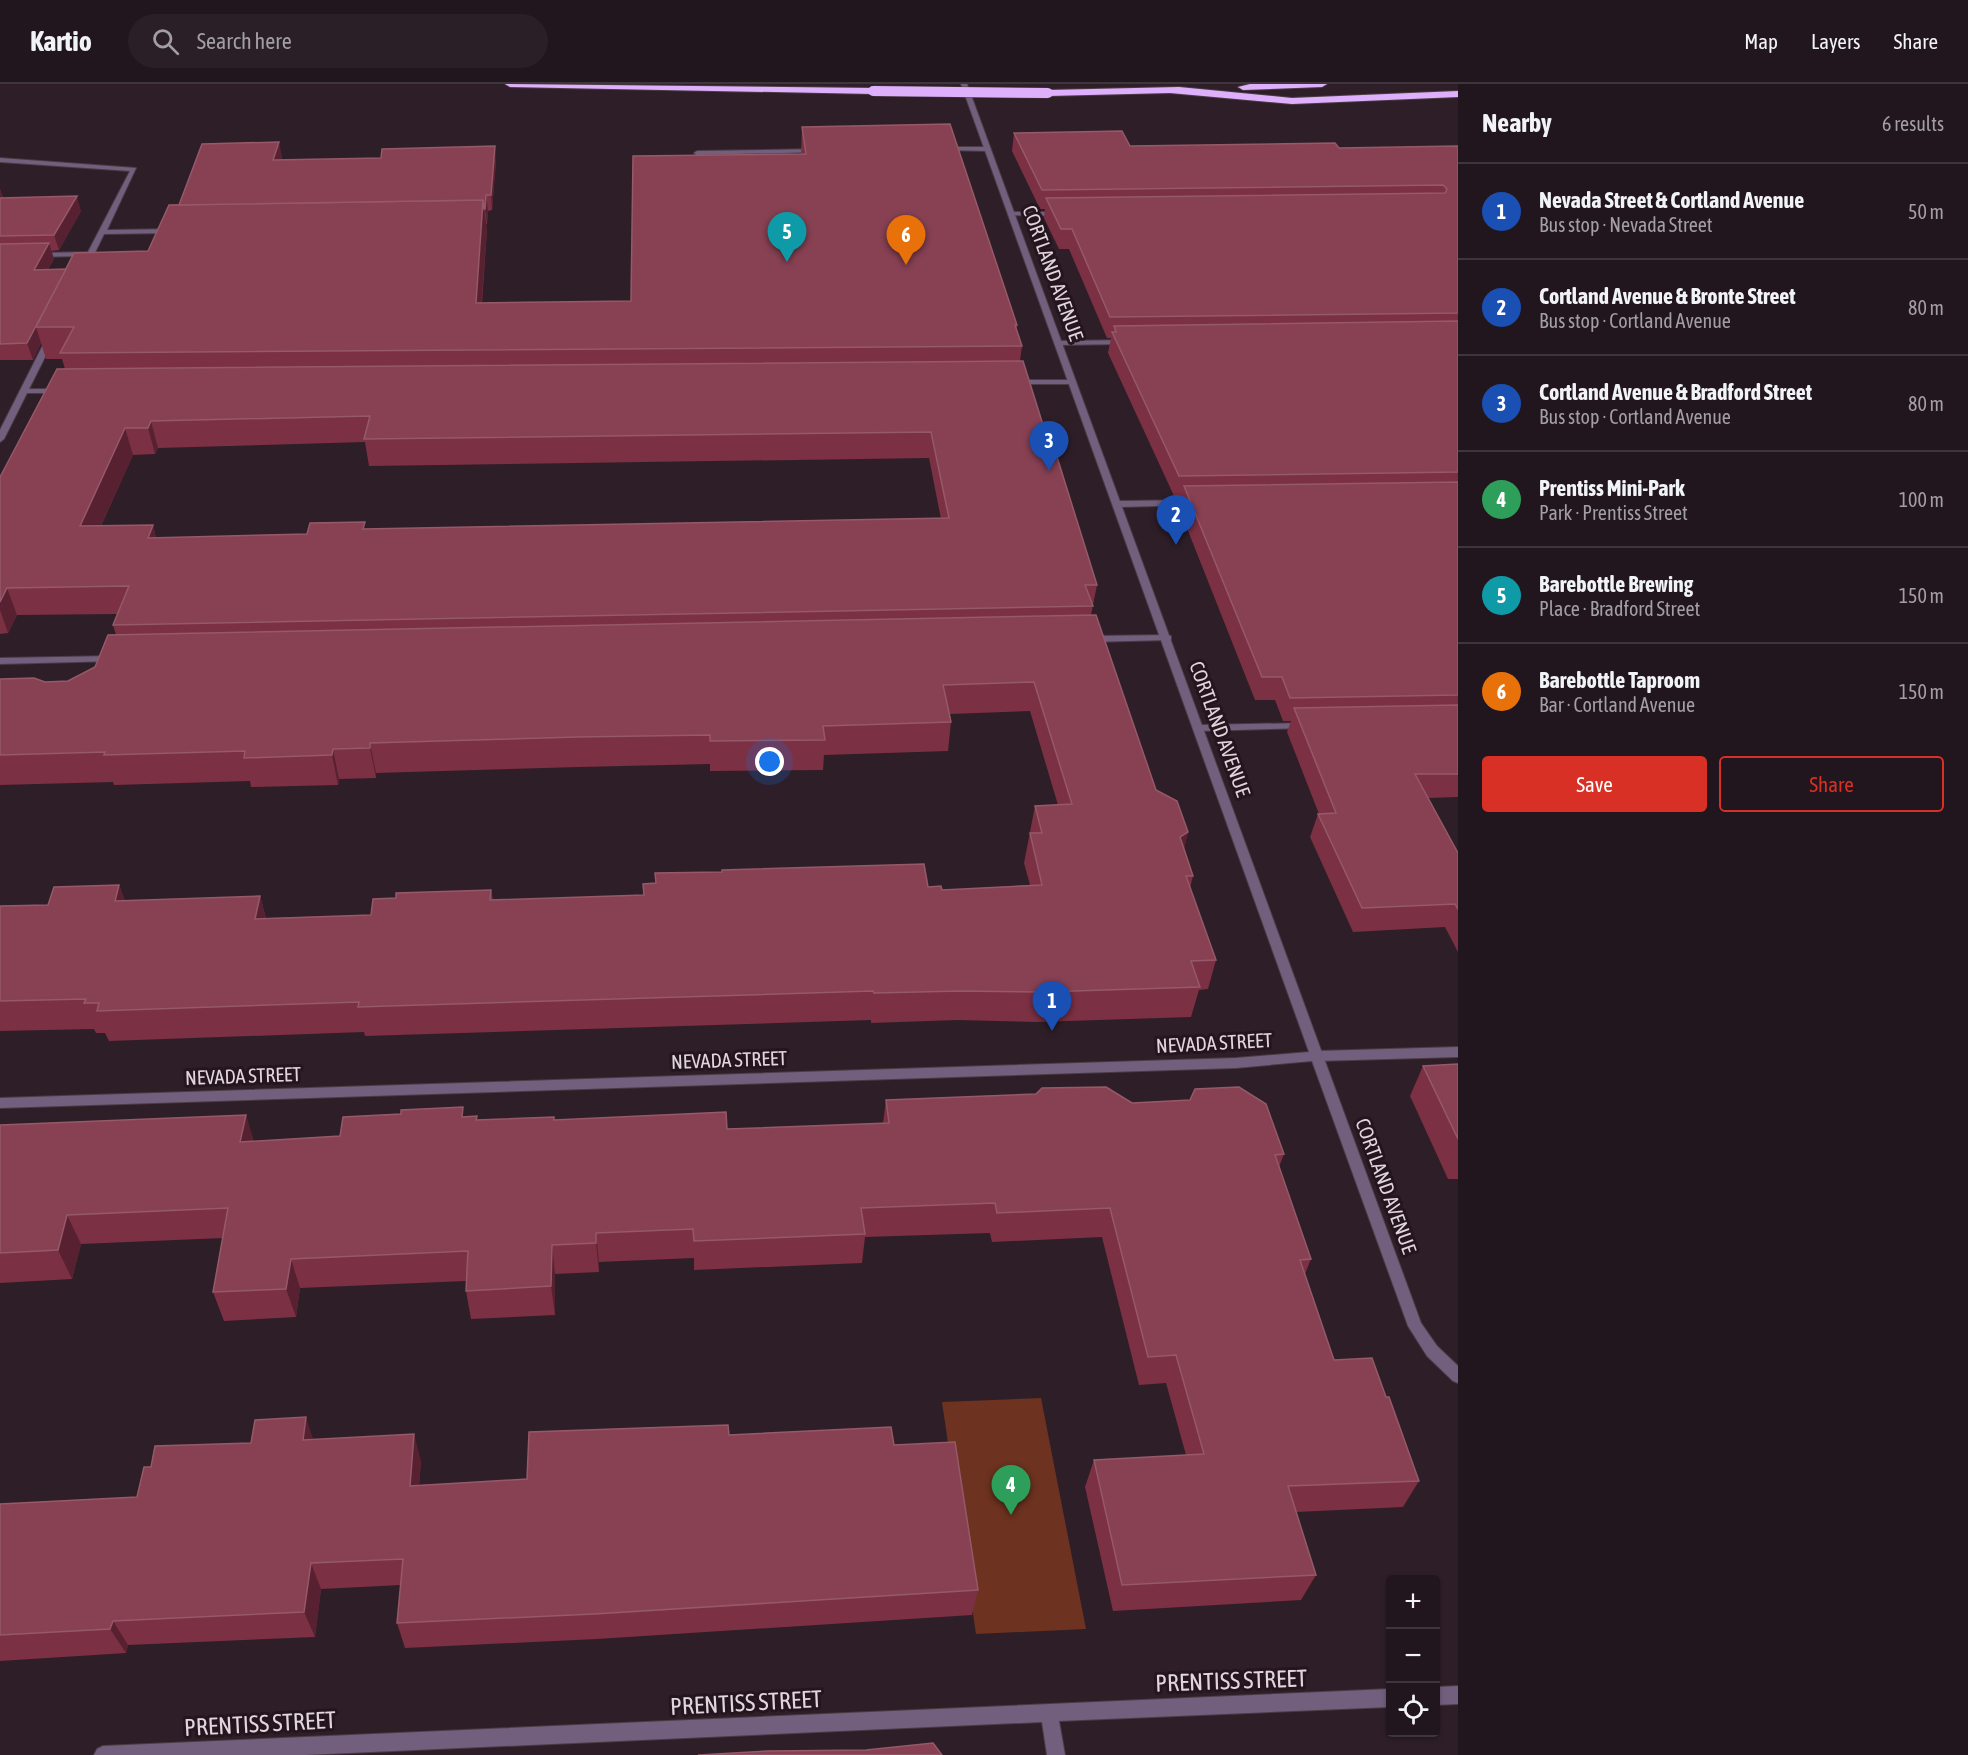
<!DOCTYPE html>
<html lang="en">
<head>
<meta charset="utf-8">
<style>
  body { margin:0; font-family:"Asap Condensed",sans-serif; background:#2a1f27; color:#f1f3f6 }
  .controls { position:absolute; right:18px; bottom:18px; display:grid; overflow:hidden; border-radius:6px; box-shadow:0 2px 4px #0004 }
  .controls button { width:54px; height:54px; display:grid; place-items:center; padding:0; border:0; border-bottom:2px solid #3f353c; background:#22161e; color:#f1f3f6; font:30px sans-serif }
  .you { position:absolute; left:770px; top:678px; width:21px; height:21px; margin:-15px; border:4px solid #fff; border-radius:50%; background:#1a73e8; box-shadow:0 0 0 9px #1a73e833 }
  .badge { display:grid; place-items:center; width:39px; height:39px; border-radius:50%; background:#d93025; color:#fff; font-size:20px; font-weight:700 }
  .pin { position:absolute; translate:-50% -50px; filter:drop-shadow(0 2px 3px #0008) }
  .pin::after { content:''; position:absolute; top:32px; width:21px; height:18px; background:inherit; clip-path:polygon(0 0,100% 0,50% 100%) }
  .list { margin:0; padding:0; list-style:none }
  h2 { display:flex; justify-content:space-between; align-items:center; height:78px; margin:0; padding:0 24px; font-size:26px }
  h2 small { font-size:20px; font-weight:400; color:#a29fa4 }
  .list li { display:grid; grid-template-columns:39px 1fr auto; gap:18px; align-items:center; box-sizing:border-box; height:96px; padding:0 24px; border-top:2px solid #3f353c }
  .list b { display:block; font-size:22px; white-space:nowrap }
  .list p { margin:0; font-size:20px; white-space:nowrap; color:#a29fa4 }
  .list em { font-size:20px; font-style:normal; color:#a29fa4 }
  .actions { display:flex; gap:12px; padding:18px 24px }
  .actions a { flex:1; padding:14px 0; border:2px solid #d93025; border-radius:6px; text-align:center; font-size:21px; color:#d93025 }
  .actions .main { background:#d93025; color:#fff }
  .icon { flex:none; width:33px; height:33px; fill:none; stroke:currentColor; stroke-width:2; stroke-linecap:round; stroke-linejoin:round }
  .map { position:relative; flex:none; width:1458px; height:1671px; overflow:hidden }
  header { display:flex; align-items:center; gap:36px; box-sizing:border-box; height:84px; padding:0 30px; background:#22161e; border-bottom:2px solid #3f353c }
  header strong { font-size:28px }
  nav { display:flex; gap:33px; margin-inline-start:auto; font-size:21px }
  .search { width:420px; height:54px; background:#2a1f27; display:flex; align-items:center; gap:15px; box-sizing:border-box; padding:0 21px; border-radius:33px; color:#a29fa4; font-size:22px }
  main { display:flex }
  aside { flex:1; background:#22161e }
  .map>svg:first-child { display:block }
</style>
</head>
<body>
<header>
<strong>Kartio</strong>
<div class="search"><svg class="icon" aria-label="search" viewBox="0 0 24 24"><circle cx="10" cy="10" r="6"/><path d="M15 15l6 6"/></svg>Search here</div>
<nav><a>Map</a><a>Layers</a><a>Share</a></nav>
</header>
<main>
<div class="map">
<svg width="1458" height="1671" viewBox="0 0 1458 1671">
  <rect width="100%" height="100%" fill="#2e1e28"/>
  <polygon fill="#6d3220" points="1041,1314 1086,1545 976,1550 942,1318"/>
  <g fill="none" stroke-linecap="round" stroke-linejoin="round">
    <defs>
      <g id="service">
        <polygon points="943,63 987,63 990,65 987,67 941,66 941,64"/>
        <polygon points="818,65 821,67 820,68 697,71 694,69 697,67"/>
      </g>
      <g id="minor">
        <polygon points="0,74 136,84 107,146 173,145 177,147 173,149 104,150 88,183 84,185 80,183 86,172 34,173 34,169 37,169 88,168 130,87 0,78"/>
        <polygon points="1010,128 1060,128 1063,130 1060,132 1008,131 1008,129"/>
        <polygon points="47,253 54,255 29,305 60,305 64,307 60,309 27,309 4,355 0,358 0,346"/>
        <polygon points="1126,256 1129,256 1129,260 1058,261 1054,259 1058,257"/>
        <polygon points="1010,296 1072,296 1076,298 1072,300 1013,300 1009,298"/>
        <polygon points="1196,416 1201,419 1199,421 1119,423 1114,420 1119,417"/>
        <polygon points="1167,551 1171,552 1171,556 1090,558 1085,555 1090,552"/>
        <polygon points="113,572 118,575 117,577 0,580 0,574"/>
        <polygon points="1304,639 1309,642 1308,644 1200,647 1195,644 1200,641"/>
        <polygon points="1458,963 1458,973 1318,977 1313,976 1312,972 1313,968 1318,967"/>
        <polygon points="1458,1602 1458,1620 1436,1621 1436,1603"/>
        <polygon points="1390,1605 1390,1623 1059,1637 1065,1671 1047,1671 1042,1638 305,1671 94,1671 97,1665 103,1662"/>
      </g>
      <polygon id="tertiary" points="961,0 967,0 1421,1239 1437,1262 1458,1282 1458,1299 1453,1297 1427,1272 1408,1242 1312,977 1236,984 0,1024 0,1014 1236,974 1309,968"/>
      <g id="motorway">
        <polygon points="505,0 873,4 878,7 873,10 510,3"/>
        <polygon points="1250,0 1327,0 1322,3 1243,6 1238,3"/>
        <polygon points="1179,3 1292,14 1458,7 1458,13 1292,20 1170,9 1048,12 1043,9 1048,6"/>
      </g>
    </defs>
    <use href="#service" stroke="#4b3b45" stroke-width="2"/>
    <use href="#minor" stroke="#4b3b45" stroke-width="2"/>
    <use href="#tertiary" stroke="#4b3b45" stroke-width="2"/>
    <use href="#motorway" stroke="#4b3b45" stroke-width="2"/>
    <use href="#service" fill="#715f7d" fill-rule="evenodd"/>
    <use href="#minor" fill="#715f7d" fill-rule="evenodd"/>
    <use href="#tertiary" fill="#715f7d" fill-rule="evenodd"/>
    <use href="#motorway" fill="#deb0fb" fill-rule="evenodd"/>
    <defs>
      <polyline id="motorway-bridge" points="873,7 1048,9"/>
    </defs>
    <use href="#motorway-bridge" stroke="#4b3b45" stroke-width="11" stroke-linecap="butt"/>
    <use href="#motorway-bridge" stroke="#deb0fb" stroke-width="10"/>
  </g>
  <g fill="#7c3043" fill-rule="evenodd">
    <path d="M802,43L1017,241V246L1022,262L1020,277L1097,501L1091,531L1156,706L1188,748L1184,764L1193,792L1190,804L1216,876L1208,905L1199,906L1191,933L1037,938L957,936L871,939V936L365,952L364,948L109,957L105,949H96L94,945L0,947V822L48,821L119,801L125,817L260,812L266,834L371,831L396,814L491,806L493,816L644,811L655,799V789L928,803L942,806L1030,801L1024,779L1035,722L1058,721L1030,627L950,630L951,638L948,667L824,671L823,686L710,687V680L579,683L376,689V694L339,695L338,701L251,703L250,697L114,701L113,698L0,701V595L45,598L68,597L95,583L116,551L113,541L117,530L17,531L8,549L0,550V393L65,285L62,275H46L41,259L33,276H0V105L3,114L81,127L59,166L51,167L54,175L48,185H66L148,167L179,121L282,72L281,76L496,77L492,126L488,127L487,140H486L487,146L482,219L631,217L801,70ZM365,358L369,382L929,374L941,435L366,445L307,450L156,454L153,441L101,442L133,371L155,370L158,364Z"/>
    <polygon points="1014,49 1130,62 1339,64 1458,62 1458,713 1428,714 1458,769 1458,868 1445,843 1353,848 1310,753 1318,730 1319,730 1287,648 1291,637 1283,637 1275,616 1255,616 1179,424 1181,414 1175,414 1108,269 1111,254 1107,254 1069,165 1059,165 1044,134 1045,125 1040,125 1012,67"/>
    <polygon points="1458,980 1458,1095 1448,1095 1410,1012 1423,982"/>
    <polygon points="886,1016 1132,1019 1284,1070 1279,1083 1311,1175 1305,1190 1334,1276 1386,1313 1419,1397 1403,1423 1296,1428 1316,1491 1301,1516 1113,1527 1085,1403 1094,1376 1186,1371 1166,1299 1139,1301 1102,1153 992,1158 990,1149 865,1153 862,1179 694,1186 694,1174 599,1178 599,1188 555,1190 555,1231 471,1235 466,1207 466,1197 300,1204 296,1233 224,1237 213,1208 223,1154 81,1160 72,1195 0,1199 0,1041 254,1057 340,1052 477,1032 477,1036 554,1036 727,1045 883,1039"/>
    <polygon points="729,1351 894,1361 978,1506 972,1531 597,1555 405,1564 397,1539 401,1501 321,1505 315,1553 128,1561 126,1569 0,1577 0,1420 137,1413 151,1383 251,1359 313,1355 421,1377 419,1401 527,1395"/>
  </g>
  <g fill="#582131">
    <polygon points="279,58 282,72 276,91 273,76"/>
    <polygon points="495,62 496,77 492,126 491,111"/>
    <polygon points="0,105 5,120 0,129"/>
    <polygon points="486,111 488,127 487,140 485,125"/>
    <polygon points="77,112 81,127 59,166 54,151"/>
    <polygon points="483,116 487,146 479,251 476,219"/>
    <polygon points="49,159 54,175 39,202 34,186"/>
    <polygon points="36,243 41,259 33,276 27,259"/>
    <polygon points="151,337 158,364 155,370 148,344"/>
    <polygon points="125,344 133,371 88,470 80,442"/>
    <polygon points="153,441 160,469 148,454"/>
    <polygon points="7,504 17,531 8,549 0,526 0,518"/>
    <polygon points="370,659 376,689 376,694 370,664"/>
    <polygon points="333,665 339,695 338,701 332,671"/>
    <polygon points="1188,748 1181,777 1180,753"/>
    <polygon points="119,801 130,831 115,817"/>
    <polygon points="260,812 268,842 255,835"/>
    <polygon points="246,1031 255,1060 240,1058"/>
    <polygon points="67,1131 81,1160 72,1195 58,1166"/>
    <polygon points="596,1149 599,1178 599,1188 596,1159"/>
    <polygon points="552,1161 555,1190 555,1231 551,1202"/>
    <polygon points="291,1175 300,1204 296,1233 286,1205"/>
    <polygon points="306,1333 315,1361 303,1356"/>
    <polygon points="414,1350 421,1377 417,1428 410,1402"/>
    <polygon points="311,1479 321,1505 315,1553 304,1528"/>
    <polygon points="113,1537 128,1561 126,1569 110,1545"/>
  </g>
  <g fill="#874153" stroke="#955969" stroke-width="1.5" fill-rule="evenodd">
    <polygon points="950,40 1017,241 1015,241 1022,262 60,269 74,243 36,243 74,169 148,167 169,121 483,116 476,219 631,217 633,72 806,70 802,43"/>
    <polygon points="1122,47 1130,62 1335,59 1339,64 1458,62 1458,229 1110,233 1072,145 1061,145 1046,114 1445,109 1447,105 1443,101 1042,106 1014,49"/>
    <polygon points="279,58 273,76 381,74 382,65 495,62 491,111 486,111 485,125 484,125 483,116 179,121 202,60"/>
    <polygon points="77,112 54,151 0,152 0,114"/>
    <polygon points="49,159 34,186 66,185 27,259 0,260 0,160"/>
    <polygon points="1458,237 1458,388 1179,392 1112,248 1116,248 1114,242"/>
    <path d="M1023,277L1049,360H1053L1097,501H1085L1093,522L113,541L129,502L7,504L0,518V393L57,285ZM370,332L364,355L931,348L949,434L363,445L365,438L310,439L307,450L148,454L153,441L80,442L125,344H148L151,337Z"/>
    <polygon points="1458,398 1458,611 1290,614 1282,593 1262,593 1184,402"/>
    <polygon points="1096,531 1156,706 1177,717 1188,748 1180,753 1193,792 1186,792 1216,876 1191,877 1200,903 1042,908 962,907 874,909 873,907 358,923 359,918 97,927 99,919 84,919 86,915 0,917 0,822 48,821 54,803 119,801 115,817 260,812 255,835 371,831 373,815 396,814 396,809 491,806 490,816 644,811 643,800 656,799 655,789 722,788 722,786 924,780 928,803 941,802 942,806 1042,801 1030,749 1042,749 1035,722 1072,720 1034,598 943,601 951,638 823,642 825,656 710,657 710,651 577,653 370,659 370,664 333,665 332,671 244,674 245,667 104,671 105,668 0,671 0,595 34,594 45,598 68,597 95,583 108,551"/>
    <polygon points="1458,621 1458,690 1415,690 1458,769 1458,825 1455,820 1362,824 1318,730 1336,729 1294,624"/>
    <polygon points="1458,980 1458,1055 1423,982"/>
    <polygon points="1106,1003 1132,1019 1190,1016 1195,1005 1239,1003 1266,1020 1284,1070 1275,1071 1311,1175 1300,1176 1334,1276 1372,1274 1386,1313 1389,1313 1419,1397 1288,1402 1316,1491 1122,1501 1094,1376 1204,1370 1176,1271 1148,1273 1110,1124 997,1129 995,1119 861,1124 865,1150 694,1157 693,1145 596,1149 596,1159 552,1161 551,1202 466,1207 468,1167 291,1175 286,1205 213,1208 228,1124 67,1131 58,1166 0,1169 0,1041 246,1031 240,1058 340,1052 343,1033 401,1030 401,1026 463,1023 462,1033 477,1032 476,1036 554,1033 554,1036 726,1028 727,1045 889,1039 886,1016 1036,1010 1042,1004"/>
    <polygon points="306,1333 303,1356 414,1350 410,1402 527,1395 529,1348 728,1341 729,1351 891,1343 894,1361 955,1358 978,1506 594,1530 397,1539 403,1475 311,1479 304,1528 113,1537 110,1545 0,1551 0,1420 137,1413 144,1383 151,1383 155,1362 251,1359 255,1336"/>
    <polygon points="933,1659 942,1671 698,1671 768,1667 866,1666"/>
  </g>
  <g text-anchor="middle" stroke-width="6" stroke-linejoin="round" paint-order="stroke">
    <g font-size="20" fill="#e2d6dd" stroke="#24151f">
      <text transform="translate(1053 189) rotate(70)" y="7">CORTLAND AVENUE</text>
      <text transform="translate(1220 645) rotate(70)" y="7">CORTLAND AVENUE</text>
      <text transform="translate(1214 959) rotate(-3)" y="7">NEVADA STREET</text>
      <text transform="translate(729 976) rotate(-2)" y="7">NEVADA STREET</text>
      <text transform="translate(243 992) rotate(-2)" y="7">NEVADA STREET</text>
      <text transform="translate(1386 1102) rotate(70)" y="7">CORTLAND AVENUE</text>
    </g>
    <g font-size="24" fill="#e2d6dd" stroke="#24151f">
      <text transform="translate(1231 1597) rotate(-2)" y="8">PRENTISS STREET</text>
      <text transform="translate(746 1619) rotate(-3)" y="8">PRENTISS STREET</text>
      <text transform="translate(260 1640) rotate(-3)" y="8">PRENTISS STREET</text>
    </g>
  </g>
</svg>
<div class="controls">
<button>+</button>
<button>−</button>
<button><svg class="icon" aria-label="locate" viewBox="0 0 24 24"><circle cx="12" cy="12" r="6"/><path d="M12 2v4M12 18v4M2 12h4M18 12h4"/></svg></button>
</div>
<div class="you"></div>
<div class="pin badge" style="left:1052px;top:947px;background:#1a4fb4">1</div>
<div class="pin badge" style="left:1176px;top:461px;background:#1a4fb4">2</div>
<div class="pin badge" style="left:1049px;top:387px;background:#1a4fb4">3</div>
<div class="pin badge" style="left:1011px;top:1431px;background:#2e9e5b">4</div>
<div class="pin badge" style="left:787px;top:178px;background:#0f9aa8">5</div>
<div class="pin badge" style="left:906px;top:181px;background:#e8710a">6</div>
</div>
<aside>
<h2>Nearby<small>6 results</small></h2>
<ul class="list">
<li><span class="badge" style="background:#1a4fb4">1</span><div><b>Nevada Street &amp; Cortland Avenue</b><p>Bus stop · Nevada Street</p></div><em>50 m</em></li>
<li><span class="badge" style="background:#1a4fb4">2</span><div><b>Cortland Avenue &amp; Bronte Street</b><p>Bus stop · Cortland Avenue</p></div><em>80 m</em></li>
<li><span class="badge" style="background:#1a4fb4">3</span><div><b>Cortland Avenue &amp; Bradford Street</b><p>Bus stop · Cortland Avenue</p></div><em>80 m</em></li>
<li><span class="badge" style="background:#2e9e5b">4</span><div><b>Prentiss Mini-Park</b><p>Park · Prentiss Street</p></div><em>100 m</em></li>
<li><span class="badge" style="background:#0f9aa8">5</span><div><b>Barebottle Brewing</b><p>Place · Bradford Street</p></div><em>150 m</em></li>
<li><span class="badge" style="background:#e8710a">6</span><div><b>Barebottle Taproom</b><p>Bar · Cortland Avenue</p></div><em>150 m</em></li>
</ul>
<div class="actions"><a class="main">Save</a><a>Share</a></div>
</aside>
</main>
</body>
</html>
